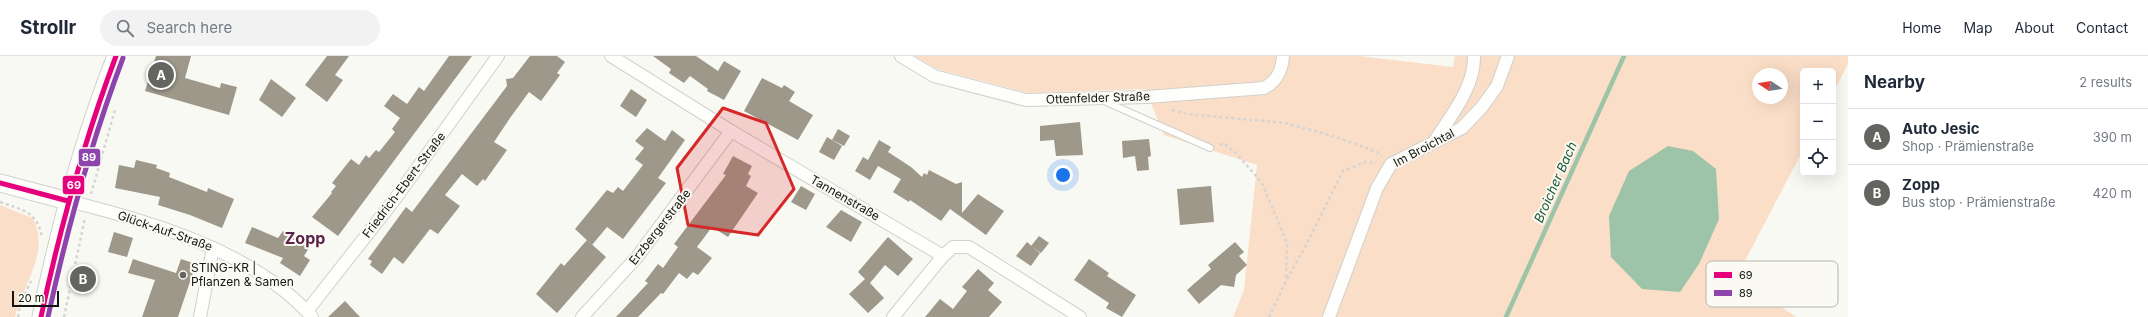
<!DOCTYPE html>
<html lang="en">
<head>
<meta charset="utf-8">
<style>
  body { margin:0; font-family:Inter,sans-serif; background:#f2f2f3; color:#1f2937 }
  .controls { position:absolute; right:12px; top:12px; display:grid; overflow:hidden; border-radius:6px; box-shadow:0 4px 16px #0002 }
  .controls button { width:36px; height:36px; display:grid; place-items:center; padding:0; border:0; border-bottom:1px solid #e0e1e3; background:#fff; color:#1f2937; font:20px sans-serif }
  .compass { position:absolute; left:1752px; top:12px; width:36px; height:36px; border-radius:50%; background:#fff; box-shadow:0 4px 16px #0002; rotate:282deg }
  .scale { position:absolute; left:12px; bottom:10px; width:47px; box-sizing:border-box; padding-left:4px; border:2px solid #141412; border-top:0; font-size:11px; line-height:14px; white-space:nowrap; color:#141412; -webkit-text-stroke:3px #fafaf3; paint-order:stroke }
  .you { position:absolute; left:1063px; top:119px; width:14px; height:14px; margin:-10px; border:3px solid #fff; border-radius:50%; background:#1a73e8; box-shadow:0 0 0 6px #1a73e833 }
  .badge { display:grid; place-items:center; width:26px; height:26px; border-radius:50%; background:#646461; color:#fff; font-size:13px; font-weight:700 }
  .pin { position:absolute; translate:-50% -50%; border:2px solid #fff; box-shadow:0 1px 4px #0006 }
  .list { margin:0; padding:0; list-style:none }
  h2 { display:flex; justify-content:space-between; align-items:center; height:52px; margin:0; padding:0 16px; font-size:17px }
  h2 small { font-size:13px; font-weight:400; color:#747a83 }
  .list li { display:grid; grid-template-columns:26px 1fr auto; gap:12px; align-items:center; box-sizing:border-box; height:56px; padding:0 16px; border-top:1px solid #e0e1e3 }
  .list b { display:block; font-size:15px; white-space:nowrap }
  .list p { margin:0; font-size:13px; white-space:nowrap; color:#747a83 }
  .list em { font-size:13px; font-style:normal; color:#747a83 }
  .icon { flex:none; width:22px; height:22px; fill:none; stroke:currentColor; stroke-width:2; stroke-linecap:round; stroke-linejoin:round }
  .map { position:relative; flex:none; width:1848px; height:261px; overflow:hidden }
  header { display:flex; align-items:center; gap:24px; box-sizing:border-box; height:56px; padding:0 20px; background:#fff; border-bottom:1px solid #e0e1e3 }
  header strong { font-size:19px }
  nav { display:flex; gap:22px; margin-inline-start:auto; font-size:14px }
  .search { width:280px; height:36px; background:#f2f2f3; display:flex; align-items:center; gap:10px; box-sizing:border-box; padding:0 14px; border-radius:22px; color:#747a83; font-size:15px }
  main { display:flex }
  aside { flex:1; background:#fff }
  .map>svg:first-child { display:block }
</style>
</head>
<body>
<header>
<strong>Strollr</strong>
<div class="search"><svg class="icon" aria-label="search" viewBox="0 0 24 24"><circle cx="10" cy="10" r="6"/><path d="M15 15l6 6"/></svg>Search here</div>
<nav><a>Home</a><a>Map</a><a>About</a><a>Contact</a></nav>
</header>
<main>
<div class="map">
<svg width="1848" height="261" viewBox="0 0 1848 261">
  <rect width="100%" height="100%" fill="#f9f9f4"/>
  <g fill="#fbdec7" fill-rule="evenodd">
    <path d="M915,0H1359L1453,11L1455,0H1848V8L1833,37V15H1803V94L1737,220L1796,261H1233L1244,234L1257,109L1164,79L1145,33L1028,37L937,13ZM1758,18H1782V42H1758Z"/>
    <path d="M0,149L32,162C52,193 22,230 15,261H0Z"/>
  </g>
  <polygon fill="#9dc4a8" points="1668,90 1693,95 1716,113 1719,163 1699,208 1680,236 1642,233 1611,201 1609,160 1629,115"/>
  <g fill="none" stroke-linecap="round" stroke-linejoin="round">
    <polyline stroke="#9dc4a8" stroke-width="4.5" points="1506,261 1624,0"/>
  </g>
  <g fill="#9d988a">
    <polygon points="156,0 191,0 185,22 220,32 221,27 237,31 229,59 145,35"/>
    <polygon points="327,0 349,0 335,19 343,24 327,46 305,29"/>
    <polygon points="449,0 472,0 338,180 312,161 332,137 331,136 336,130 332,127 351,103 359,109 366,99 369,102 376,94 379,96 395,76 392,73 400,62 384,50 393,38 407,48 419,31 424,35"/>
    <polygon points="530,0 557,0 565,6 557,17 560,19 541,45 529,36 510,62 494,86 507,94 485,125 483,123 477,130 462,118 445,139 460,150 438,178 430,173 403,208 394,201 382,218 370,209 372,205 368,203 406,151 412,156 507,30 506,23 513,22"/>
    <polygon points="653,0 696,0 718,15 724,5 741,15 724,44 707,35 708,33 690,20 684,27 669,17 671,13"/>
    <polygon points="762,22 782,32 784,29 795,36 789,45 813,59 798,84 744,55"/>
    <polygon points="271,23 296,42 282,61 259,44"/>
    <polygon points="631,33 647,44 636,61 620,50"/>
    <polygon points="1080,66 1083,99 1056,100 1054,84 1040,85 1040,70"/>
    <polygon points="647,72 665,85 672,74 685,84 658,122 666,127 623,183 607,171 592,189 575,173 607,134 613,137 618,131 623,135 643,109 635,103 644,92 635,85"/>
    <polygon points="838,73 850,80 844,90 832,84"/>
    <polygon points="827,81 842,90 834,104 819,96"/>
    <polygon points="1149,83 1151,100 1148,101 1149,114 1137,115 1135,100 1123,102 1122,85"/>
    <polygon points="879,84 891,91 888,96 911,111 922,121 924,117 927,119 929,114 956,128 962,126 962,157 978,138 1004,155 986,179 950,153 941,165 910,144 909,146 893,136 901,123 878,110 870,124 855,115 863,101 868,104"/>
    <polygon points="733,100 752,110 748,118 751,120 746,130 758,137 728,181 712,171 697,191 712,202 698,219 693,216 687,223 679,217 663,238 661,237 638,261 616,261 648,227 645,225 658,208 663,212 678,191 674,188 726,119 723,118"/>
    <polygon points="136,104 157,109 156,112 170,117 169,121 207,136 208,132 234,143 222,172 190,159 158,149 160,141 115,132 119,109 134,112"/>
    <polygon points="801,130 815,138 806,154 791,146"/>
    <polygon points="1211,130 1214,166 1180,169 1177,133"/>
    <polygon points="841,154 862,166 851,186 826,171"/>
    <polygon points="252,171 278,182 283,175 309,192 304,200 310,204 300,220 280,207 283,202 245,187"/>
    <polygon points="114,176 133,182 127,201 108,196"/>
    <polygon points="1039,180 1049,187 1041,197 1031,190"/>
    <polygon points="888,181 913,203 898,220 885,209 870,227 884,242 868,257 849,238 865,223 858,216"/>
    <polygon points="587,184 606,201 557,257 536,238 561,207 564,210"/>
    <polygon points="1027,186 1040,197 1031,210 1016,200"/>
    <polygon points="1235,186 1244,196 1239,200 1247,209 1236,219 1234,231 1221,229 1199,248 1187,234 1211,213 1208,209"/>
    <polygon points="133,203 176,217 181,203 196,208 178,261 142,261 155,224 128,217"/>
    <polygon points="1089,203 1109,217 1107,220 1136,239 1122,261 1106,252 1109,247 1074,224"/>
    <polygon points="978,213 994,227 988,234 1002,246 989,261 925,261 940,243 953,253 967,235 962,231"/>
    <polygon points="345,245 360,261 328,261"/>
  </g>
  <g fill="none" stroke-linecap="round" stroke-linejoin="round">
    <defs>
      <polyline id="lane" points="1104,45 1210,92"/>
      <g id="street">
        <polyline points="611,0 731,75 943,200 953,191 969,191 1080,261"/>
        <path d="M901,0L934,20L1026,44L1147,41L1264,32C1277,25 1282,15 1283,0"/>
        <path d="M1434,86C1450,61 1475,31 1474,0"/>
        <path d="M68,145C150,165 255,196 312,261"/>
        <polyline points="307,255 395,143 498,0"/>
        <polyline points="200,261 213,192"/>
        <polyline points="582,261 637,201 731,75"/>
        <polyline points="893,261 943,200"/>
        <polyline points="1329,261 1377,132 1391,108 1462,72 1482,51 1497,30 1508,0"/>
      </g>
      <g id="secondary">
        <polyline points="0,127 68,145"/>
        <path d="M41,261C59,172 83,84 116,0"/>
      </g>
    </defs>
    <use href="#lane" stroke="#d0d0cc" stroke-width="8"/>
    <use href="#street" stroke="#d0d0cc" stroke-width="14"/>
    <use href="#secondary" stroke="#d0d0cc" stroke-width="19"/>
    <g stroke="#d4d4d4" stroke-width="2.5" stroke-dasharray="3 3" stroke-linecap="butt">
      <polyline points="1172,54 1187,58 1285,67 1333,80 1377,96 1382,100"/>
      <polyline points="1220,89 1223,87 1236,97 1262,127 1287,187 1286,224"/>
      <polyline points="91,138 115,54"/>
      <path d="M0,146C22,154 37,155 42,181"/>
      <polyline points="18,261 20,249 31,225"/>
      <polyline points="64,261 85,162"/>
      <polyline points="1269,261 1286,225 1304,193 1343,115 1365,106 1376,107"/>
    </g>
    <use href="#lane" stroke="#fefefd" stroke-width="6"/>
    <use href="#street" stroke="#fefefd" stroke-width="12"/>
    <use href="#secondary" stroke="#fefefd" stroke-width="17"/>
    <defs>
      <g id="bus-1">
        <polyline points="0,127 68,145"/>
        <path d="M41,261C60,172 84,85 116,0"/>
      </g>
      <path id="bus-2" d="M48,261C67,173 91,87 123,2"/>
    </defs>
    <use href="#bus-1" stroke="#fafaf3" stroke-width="8"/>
    <use href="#bus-2" stroke="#fafaf3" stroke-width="8"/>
    <use href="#bus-1" stroke="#e5007d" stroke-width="5"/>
    <use href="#bus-2" stroke="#8e44ad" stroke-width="5"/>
  </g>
  <path fill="#d62828" fill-opacity="0.2" stroke="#d62828" stroke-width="3" stroke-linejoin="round" d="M723,52L766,67L794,133L758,179L688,169L677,112Z"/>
  <circle fill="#646461" stroke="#fafaf3" stroke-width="1.5" cx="183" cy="219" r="4"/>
  <g text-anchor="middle" stroke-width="4" stroke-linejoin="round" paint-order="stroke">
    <g font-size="12" fill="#141412" stroke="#fafaf3">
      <text transform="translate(1098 42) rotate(-2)" y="4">Ottenfelder Straße</text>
      <text transform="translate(1424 92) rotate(-28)" y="4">Im Broichtal</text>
      <text transform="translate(404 129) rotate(-53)" y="4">Friedrich-Ebert-Straße</text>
      <text transform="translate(845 142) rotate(30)" y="4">Tannenstraße</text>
      <text transform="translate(660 171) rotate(-52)" y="4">Erzbergerstraße</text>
      <text transform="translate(165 175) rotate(19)" y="4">Glück-Auf-Straße</text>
    </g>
    <g font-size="12" fill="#141412" stroke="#fafaf3" text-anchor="start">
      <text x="191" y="216">STING-KR |<tspan x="191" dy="14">Pflanzen &amp; Samen</tspan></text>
    </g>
    <g font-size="13" font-style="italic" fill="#1a5834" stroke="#fafaf3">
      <text transform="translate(1555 126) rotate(-66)" y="5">Broicher Bach</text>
    </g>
    <g font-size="16" font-weight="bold" fill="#5b2149" stroke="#fafaf3">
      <text x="305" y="188">Zopp</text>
    </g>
  </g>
  <rect x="1706" y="205" width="132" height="46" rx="6" fill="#fafaf3" stroke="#b5b5b0" stroke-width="1"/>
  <rect x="1714" y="216" width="18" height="6" fill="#e5007d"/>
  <rect x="1714" y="234" width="18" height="6" fill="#8e44ad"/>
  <g font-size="11" fill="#141412">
    <text x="1739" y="223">69</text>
    <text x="1739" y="241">89</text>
  </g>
  <g stroke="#fafaf3" stroke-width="1.5">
    <rect x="78" y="92" width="23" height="19" rx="4" fill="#8e44ad"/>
    <rect x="62" y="119" width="23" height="20" rx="4" fill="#e5007d"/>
  </g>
  <g font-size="11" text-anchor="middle" font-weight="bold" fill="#fff">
    <text x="89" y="105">89</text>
    <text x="74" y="133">69</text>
  </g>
</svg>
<div class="controls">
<button>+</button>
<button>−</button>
<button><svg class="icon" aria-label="locate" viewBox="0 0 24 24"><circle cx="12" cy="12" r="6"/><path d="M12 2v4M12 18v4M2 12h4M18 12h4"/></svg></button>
</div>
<svg class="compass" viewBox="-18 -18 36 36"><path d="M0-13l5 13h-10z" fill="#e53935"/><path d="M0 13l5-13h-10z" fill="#747a83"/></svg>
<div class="scale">20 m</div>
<div class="you"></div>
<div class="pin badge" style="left:161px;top:19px">A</div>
<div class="pin badge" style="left:83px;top:223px">B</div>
</div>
<aside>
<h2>Nearby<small>2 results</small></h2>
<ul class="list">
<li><span class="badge">A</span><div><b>Auto Jesic</b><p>Shop · Prämienstraße</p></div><em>390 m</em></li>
<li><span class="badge">B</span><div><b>Zopp</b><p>Bus stop · Prämienstraße</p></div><em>420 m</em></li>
</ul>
</aside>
</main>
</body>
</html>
